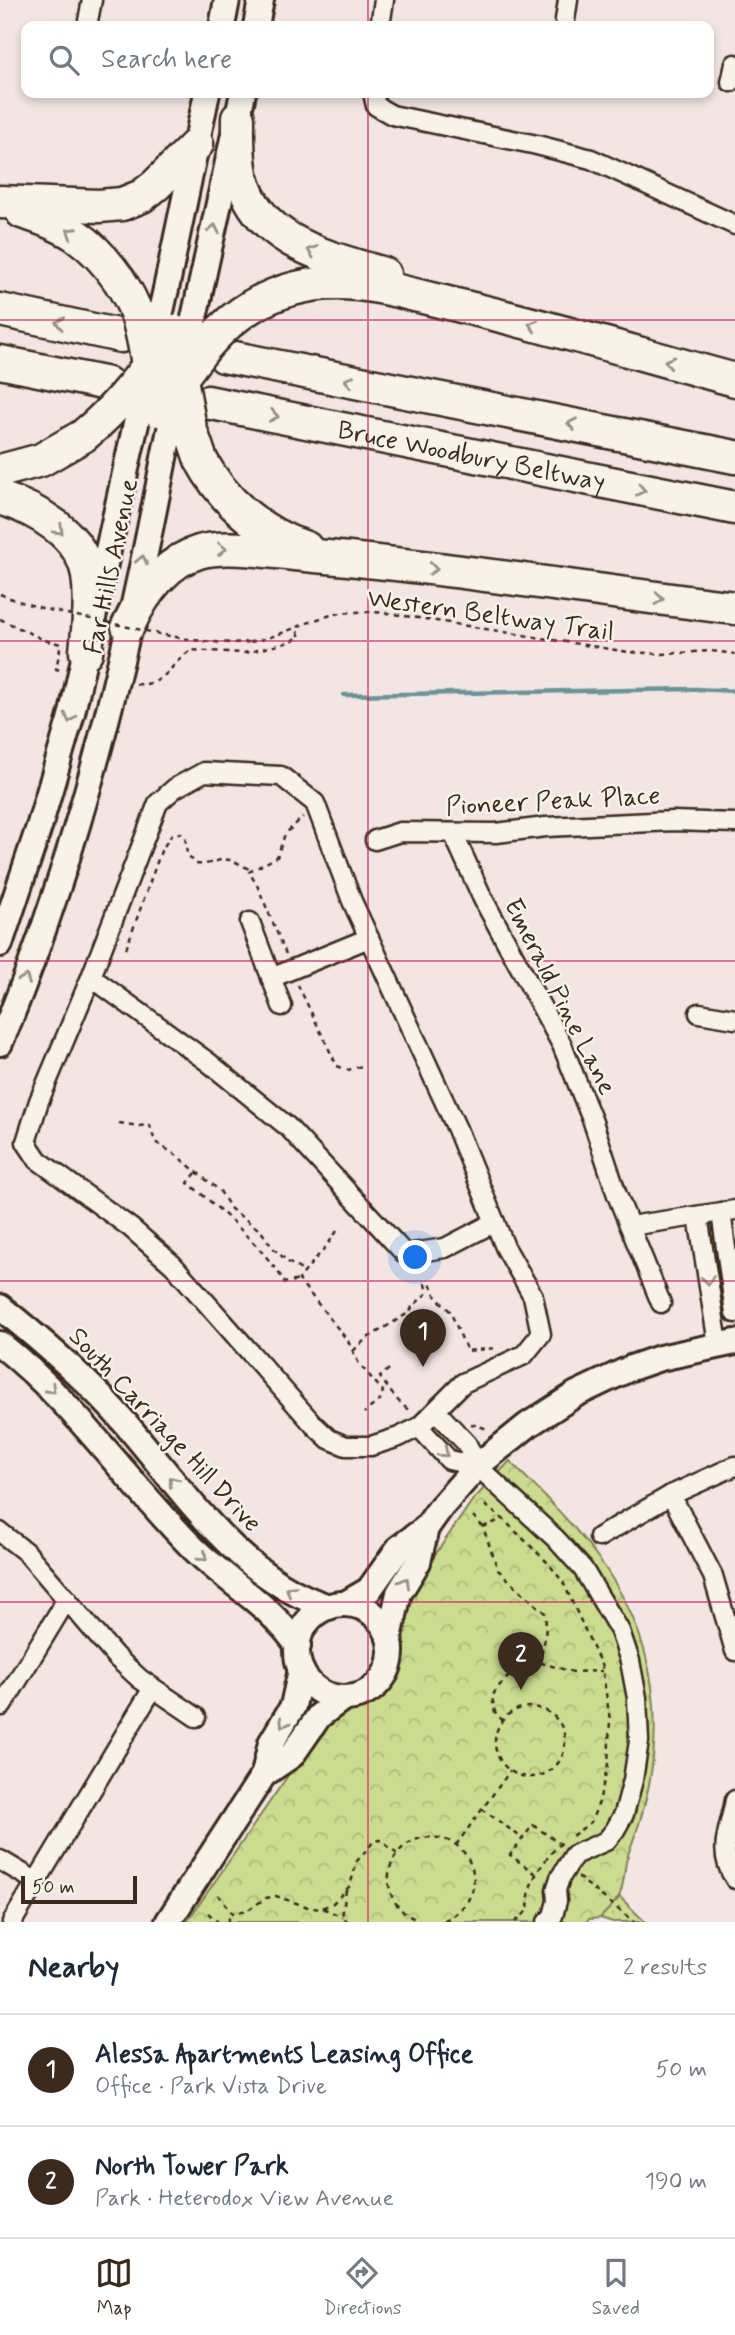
<!DOCTYPE html>
<html lang="en">
<head>
<meta charset="utf-8">
<style>
  body { margin:0; font-family:Mynerve,sans-serif; background:#f6f6f7; color:#1f2937 }
  .scale { position:absolute; left:21px; bottom:18px; width:116px; box-sizing:border-box; padding-left:7px; border:4px solid #3b2a1e; border-top:0; font-size:19px; line-height:24px; white-space:nowrap; color:#3b2a1e; -webkit-text-stroke:5px #f7f3e8; paint-order:stroke }
  .you { position:absolute; left:416px; top:1258px; width:24px; height:24px; margin:-18px; border:5px solid #fff; border-radius:50%; background:#1a73e8; box-shadow:0 0 0 10px #1a73e833 }
  .badge { display:grid; place-items:center; width:46px; height:46px; border-radius:50%; background:#3b2a1e; color:#fff; font-size:23px; font-weight:700 }
  .pin { position:absolute; translate:-50% -58px; filter:drop-shadow(0 2px 4px #0008) }
  .pin::after { content:''; position:absolute; top:37px; width:24px; height:21px; background:inherit; clip-path:polygon(0 0,100% 0,50% 100%) }
  .list { margin:0; padding:0; list-style:none }
  h2 { display:flex; justify-content:space-between; align-items:center; height:91px; margin:0; padding:0 28px; font-size:30px }
  h2 small { font-size:23px; font-weight:400; color:#747a83 }
  .list li { display:grid; grid-template-columns:46px 1fr auto; gap:21px; align-items:center; box-sizing:border-box; height:112px; padding:0 28px; border-top:2px solid #e0e1e3 }
  .list b { display:block; font-size:26px; white-space:nowrap }
  .list p { margin:0; font-size:23px; white-space:nowrap; color:#747a83 }
  .list em { font-size:23px; font-style:normal; color:#747a83 }
  .icon { flex:none; width:38px; height:38px; fill:none; stroke:currentColor; stroke-width:2; stroke-linecap:round; stroke-linejoin:round }
  .map { position:relative; flex:none; width:735px; height:1922px; overflow:hidden }
  .search { position:absolute; background:#fff; box-shadow:0 4px 10px #0003; left:21px; right:21px; top:21px; height:77px; display:flex; align-items:center; gap:18px; box-sizing:border-box; padding:0 24px; border-radius:14px; color:#747a83; font-size:26px }
  .sheet { height:315px; background:#fff }
  nav { display:flex; justify-content:space-around; align-items:center; box-sizing:border-box; height:98px; border-top:2px solid #e0e1e3; background:#fff; font-size:19px; color:#747a83 }
  nav a { display:grid; justify-items:center; gap:4px }
  nav .on { color:#3b2a1e }
  .map>svg:first-child { display:block }
</style>
</head>
<body>
<div class="map">
<svg width="735" height="1922" viewBox="0 0 735 1922">
  <defs>
    <pattern id="grass-dots" width="8" height="8" patternUnits="userSpaceOnUse" patternTransform="scale(1.75)"><rect width="8" height="8" fill="#cbdb8f"/><path d="M2 2h.1M6 6h.1" fill="none" stroke="#afbc7b" stroke-width="1.8" stroke-linecap="round"/></pattern>
    <pattern id="forest-crowns" width="20" height="18" patternUnits="userSpaceOnUse" patternTransform="scale(1.75)"><rect width="20" height="18" fill="#cbdb8f"/><path d="M2 6a3 3 0 1 1 6 0M12 15a3 3 0 1 1 6 0" fill="none" stroke="#afbc7b"/></pattern>
  </defs>
  <rect width="100%" height="100%" fill="#f2e5e3"/>
  <filter id="ink" filterUnits="userSpaceOnUse"><feTurbulence type="fractalNoise" baseFrequency=".0143" numOctaves="2"/><feDisplacementMap in="SourceGraphic" scale="14" xChannelSelector="R" yChannelSelector="G"/><feConvolveMatrix kernelMatrix="1 2 1 2 8 2 1 2 1" color-interpolation-filters="sRGB"/></filter>
  <g filter="url(#ink)">
    <polygon fill="url(#grass-dots)" stroke="#838256" stroke-width="2" points="620,1897 645,1922 613,1922 600,1918"/>
    <path fill="url(#forest-crowns)" stroke="#838256" stroke-width="2" d="M510,1461C539,1491 571,1521 596,1555C658,1637 669,1731 638,1827C634,1839 629,1850 626,1862C624,1873 624,1889 618,1898C613,1905 606,1912 600,1918L589,1919L586,1922H187L322,1726L342,1713L358,1710L377,1702L392,1688L402,1663L401,1636L408,1594L472,1501Z"/>
    <g fill="none" stroke-linecap="round" stroke-linejoin="round">
      <polyline stroke="#6b9497" stroke-width="4.5" points="344,695 695,689 735,691"/>
      <defs>
        <g id="street">
          <polyline points="565,20 568,0"/>
          <polyline points="87,26 92,0"/>
          <polyline points="380,26 384,0"/>
          <polyline points="731,82 735,64"/>
          <polyline points="373,93 376,106 392,115 537,145 591,159 735,225"/>
          <polygon points="204,772 281,776 315,803 352,901 457,1129 505,1247 533,1296 541,1334 524,1355 463,1383 419,1427 399,1437 371,1446 346,1446 329,1439 314,1425 173,1265 131,1228 38,1160 26,1142 39,1101 91,977 158,803 175,788"/>
          <polyline points="453,833 483,899 562,1045 593,1122 617,1195 661,1303"/>
          <polyline points="375,840 400,832 496,833 546,827 673,821 735,823"/>
          <polyline points="250,922 282,1006"/>
          <polyline points="91,977 208,1062 288,1127 405,1254 445,1248 495,1222"/>
          <polyline points="271,978 369,938"/>
          <polyline points="699,1013 735,1019"/>
          <polyline points="721,1212 735,1313"/>
          <polyline points="698,1216 718,1344"/>
          <polyline points="630,1226 735,1210"/>
          <polyline points="436,1411 467,1444 477,1466 556,1539 583,1569 620,1631 630,1661 637,1698 639,1741 633,1780 624,1814 615,1830 606,1841 574,1855 560,1878 556,1890 557,1901 553,1916 547,1922"/>
          <polyline points="419,1427 449,1460 477,1466"/>
          <polyline points="671,1495 713,1576 735,1651"/>
          <polyline points="0,1532 27,1553 116,1657 140,1679 196,1717"/>
          <polyline points="599,1537 671,1495 735,1466"/>
          <polyline points="2,1706 67,1599"/>
          <path d="M735,1800C730,1830 716,1851 735,1879"/>
          <polyline points="0,1860 37,1882"/>
          <polyline points="12,1922 153,1688"/>
        </g>
        <g id="secondary">
          <polyline points="222,26 227,0"/>
          <polyline points="256,26 261,0"/>
          <polyline points="166,289 207,93"/>
          <polyline points="199,295 243,93"/>
          <polyline points="0,944 40,824 72,713 131,446"/>
          <path d="M0,1043C79,854 127,653 165,453"/>
          <path d="M0,1307C45,1343 88,1380 125,1423C184,1491 239,1579 329,1607"/>
          <path d="M0,1344C74,1402 124,1478 190,1545C224,1580 270,1604 298,1646"/>
          <polyline points="345,1604 369,1590 399,1548 426,1528 441,1507 477,1466 528,1425 576,1394 631,1368 660,1358 735,1342"/>
          <circle cx="344" cy="1651" r="47"/>
          <polyline points="389,1638 399,1593 418,1562 426,1528"/>
          <polyline points="264,1774 292,1755 319,1716 343,1698"/>
          <polyline points="168,1922 264,1774 271,1743 293,1706 301,1670"/>
        </g>
        <g id="highway">
          <path d="M238,118C238,138 237,159 242,178C259,243 328,257 384,274"/>
          <polyline points="0,202 99,206 122,204 142,196 156,185 197,144"/>
          <path d="M22,212C68,226 91,240 119,280"/>
          <path d="M252,306C278,291 308,283 338,283C375,283 412,295 448,303C544,325 639,354 735,380"/>
          <polyline points="0,310 121,336"/>
          <polyline points="224,356 735,457"/>
          <polyline points="0,362 108,384"/>
          <path id="s1" d="M207,402L735,508"/>
          <path d="M201,460C223,501 261,534 306,548"/>
          <polyline points="0,471 41,460 83,436"/>
          <path d="M0,498C37,510 82,534 88,576C92,601 88,627 86,652"/>
          <path d="M128,626C142,596 165,562 199,552C228,543 283,554 315,556C455,568 595,591 735,608"/>
        </g>
      </defs>
      <use href="#street" stroke="#3b2a1e" stroke-width="23"/>
      <use href="#secondary" stroke="#3b2a1e" stroke-width="30"/>
      <use href="#highway" stroke="#3b2a1e" stroke-width="37"/>
      <g stroke="#3b2a1e" stroke-width="2.5" stroke-dasharray="5 5" stroke-linecap="butt">
        <polyline points="0,619 44,640 61,644 56,669 60,670"/>
        <path d="M250,642C282,637 310,618 341,613C356,611 372,612 387,613L628,652L662,654L711,651L735,654"/>
        <path d="M136,684C166,687 169,664 191,650L244,653L283,644L300,637L296,628"/>
        <path d="M126,949L161,851L172,834L181,833L185,836L187,854L196,864C210,866 220,857 230,860C238,862 245,867 252,871"/>
        <polyline points="286,954 257,885 249,872 277,857 285,834 303,817"/>
        <polyline points="298,985 337,1066 348,1070 365,1065"/>
        <polyline points="119,1123 139,1126 150,1125 155,1142 176,1155 220,1191 231,1209 261,1231 272,1247 288,1262 303,1271"/>
        <path d="M196,1173L188,1183C217,1206 267,1251 285,1283L299,1280"/>
        <path d="M337,1231C326,1249 310,1263 299,1280L348,1341L359,1364L383,1391L380,1400L364,1413"/>
        <polyline points="353,1351 366,1339 410,1312 412,1307 427,1293 425,1284 430,1283 436,1297 450,1311 467,1351 496,1348"/>
        <path d="M389,1369L380,1377C388,1388 398,1404 412,1412"/>
        <polyline points="471,1424 488,1429"/>
        <polyline points="485,1505 503,1519 548,1563 563,1582 602,1667 610,1720 608,1764 599,1802 591,1822 572,1836"/>
        <path d="M473,1516L483,1527L498,1570L545,1613C547,1631 545,1645 538,1662"/>
        <polyline points="483,1527 503,1519"/>
        <circle cx="530" cy="1742" r="35"/>
        <polyline points="503,1721 495,1712 492,1697 497,1688 516,1669 538,1662 573,1672 602,1671"/>
        <polyline points="482,1809 522,1838"/>
        <polyline points="456,1845 510,1771"/>
        <polyline points="536,1874 510,1855 533,1825 559,1843"/>
        <polyline points="578,1877 634,1922"/>
        <polyline points="346,1890 342,1917 349,1922"/>
        <polyline points="218,1895 232,1913 248,1910 266,1898 276,1896 308,1907 320,1909 333,1903 350,1886 357,1861 374,1841 380,1840 397,1854"/>
        <polyline points="323,1908 342,1917"/>
        <polyline points="208,1913 218,1922"/>
        <polyline points="227,1922 232,1913"/>
        <path d="M423,1922C366,1905 386,1829 439,1838C451,1840 462,1847 468,1859C483,1886 467,1912 440,1922"/>
        <path d="M515,1922C534,1907 526,1908 530,1889C533,1875 554,1846 566,1840"/>
      </g>
      <use href="#street" stroke="#f7f3e8" stroke-width="18"/>
      <use href="#secondary" stroke="#f7f3e8" stroke-width="24"/>
      <use href="#highway" stroke="#f7f3e8" stroke-width="32"/>
      <defs>
        <g id="secondary-bridge">
          <polyline points="131,446 166,289"/>
          <polyline points="165,453 199,295"/>
        </g>
        <g id="highway-bridge">
          <path d="M119,280C142,314 142,336 150,374"/>
          <polyline points="179,367 190,428 201,460"/>
          <path d="M158,410C186,373 211,330 252,306"/>
          <path d="M83,436C119,407 147,369 173,331"/>
        </g>
      </defs>
      <use href="#secondary-bridge" stroke="#3b2a1e" stroke-width="30" stroke-linecap="butt"/>
      <use href="#highway-bridge" stroke="#3b2a1e" stroke-width="37" stroke-linecap="butt"/>
      <path stroke="#3b2a1e" stroke-width="2.5" stroke-dasharray="5 5" stroke-linecap="butt" d="M0,594C35,609 73,615 110,623C157,633 202,646 250,642"/>
      <use href="#secondary-bridge" stroke="#f7f3e8" stroke-width="24"/>
      <use href="#highway-bridge" stroke="#f7f3e8" stroke-width="32"/>
    </g>
    <defs><path id="oneway-chevron" d="M-2-3.5L2.5 0L-2 3.5" fill="none" stroke-width="1.6" stroke-linecap="round" stroke-linejoin="round" transform="scale(1.75)"/></defs>
    <g stroke="#998e83">
      <use href="#oneway-chevron" transform="translate(214 229) rotate(-78)"/>
      <use href="#oneway-chevron" transform="translate(71 232) rotate(-147)"/>
      <use href="#oneway-chevron" transform="translate(312 251) rotate(-159)"/>
      <use href="#oneway-chevron" transform="translate(60 323) rotate(-168)"/>
      <use href="#oneway-chevron" transform="translate(533 325) rotate(-164)"/>
      <use href="#oneway-chevron" transform="translate(669 362) rotate(-165)"/>
      <use href="#oneway-chevron" transform="translate(349 381) rotate(-169)"/>
      <use href="#oneway-chevron" transform="translate(274 416) rotate(11)"/>
      <use href="#oneway-chevron" transform="translate(572 424) rotate(-169)"/>
      <use href="#oneway-chevron" transform="translate(641 490) rotate(11)"/>
      <use href="#oneway-chevron" transform="translate(59 530) rotate(44)"/>
      <use href="#oneway-chevron" transform="translate(222 549)"/>
      <use href="#oneway-chevron" transform="translate(142 560) rotate(-78)"/>
      <use href="#oneway-chevron" transform="translate(433 569) rotate(7)"/>
      <use href="#oneway-chevron" transform="translate(659 599) rotate(7)"/>
      <use href="#oneway-chevron" transform="translate(70 718) rotate(105)"/>
      <use href="#oneway-chevron" transform="translate(25 979) rotate(-69)"/>
      <use href="#oneway-chevron" transform="translate(708 1280) rotate(81)"/>
      <use href="#oneway-chevron" transform="translate(51 1389) rotate(44)"/>
      <use href="#oneway-chevron" transform="translate(444 1453) rotate(42)"/>
      <use href="#oneway-chevron" transform="translate(173 1481) rotate(-129)"/>
      <use href="#oneway-chevron" transform="translate(203 1557) rotate(42)"/>
      <use href="#oneway-chevron" transform="translate(405 1582) rotate(-60)"/>
      <use href="#oneway-chevron" transform="translate(290 1590) rotate(-147)"/>
      <use href="#oneway-chevron" transform="translate(284 1723) rotate(121)"/>
    </g>
  </g>
  <path fill="none" stroke="#c2185b" stroke-width="2" stroke-opacity="0.55" d="M368,0V26M368,93V1922M0,320H735M0,641H735M0,961H735M0,1281H735M0,1602H735"/>
  <g text-anchor="middle" stroke-width="5" stroke-linejoin="round" paint-order="stroke">
    <g font-size="26" fill="#3b2a1e" stroke="#f7f3e8">
      <text dy="9" stroke="none"><textPath href="#s1" startOffset="270">Bruce Woodbury Beltway</textPath></text>
      <text transform="translate(110 566) rotate(-78)" y="9">Far Hills Avenue</text>
      <text transform="translate(491 614) rotate(8)" y="9">Western Beltway Trail</text>
      <text transform="translate(553 800) rotate(-3)" y="9">Pioneer Peak Place</text>
      <text transform="translate(561 996) rotate(63)" y="9">Emerald Pine Lane</text>
      <text transform="translate(166 1429) rotate(47)" y="9">South Carriage Hill Drive</text>
    </g>
  </g>
</svg>
<div class="scale">50 m</div>
<div class="you"></div>
<div class="pin badge" style="left:423px;top:1367px">1</div>
<div class="pin badge" style="left:521px;top:1690px">2</div>
<div class="search"><svg class="icon" aria-label="search" viewBox="0 0 24 24"><circle cx="10" cy="10" r="6"/><path d="M15 15l6 6"/></svg>Search here</div>
</div>
<section class="sheet">
<h2>Nearby<small>2 results</small></h2>
<ul class="list">
<li><span class="badge">1</span><div><b>Alessa Apartments Leasing Office</b><p>Office · Park Vista Drive</p></div><em>50 m</em></li>
<li><span class="badge">2</span><div><b>North Tower Park</b><p>Park · Heterodox View Avenue</p></div><em>190 m</em></li>
</ul>
</section>
<nav>
<a class="on"><svg class="icon" aria-label="map" viewBox="0 0 24 24"><path d="M3 6l6-2 6 2 6-2v14l-6 2-6-2-6 2zM9 4v14M15 6v14"/></svg>Map</a>
<a><svg class="icon" aria-label="directions" viewBox="0 0 24 24"><path d="M12 3l9 9-9 9-9-9zM9 14v-3h6M13 9l2 2-2 2"/></svg>Directions</a>
<a><svg class="icon" aria-label="saved" viewBox="0 0 24 24"><path d="M7 4h10v16l-5-4-5 4z"/></svg>Saved</a>
</nav>
</body>
</html>
